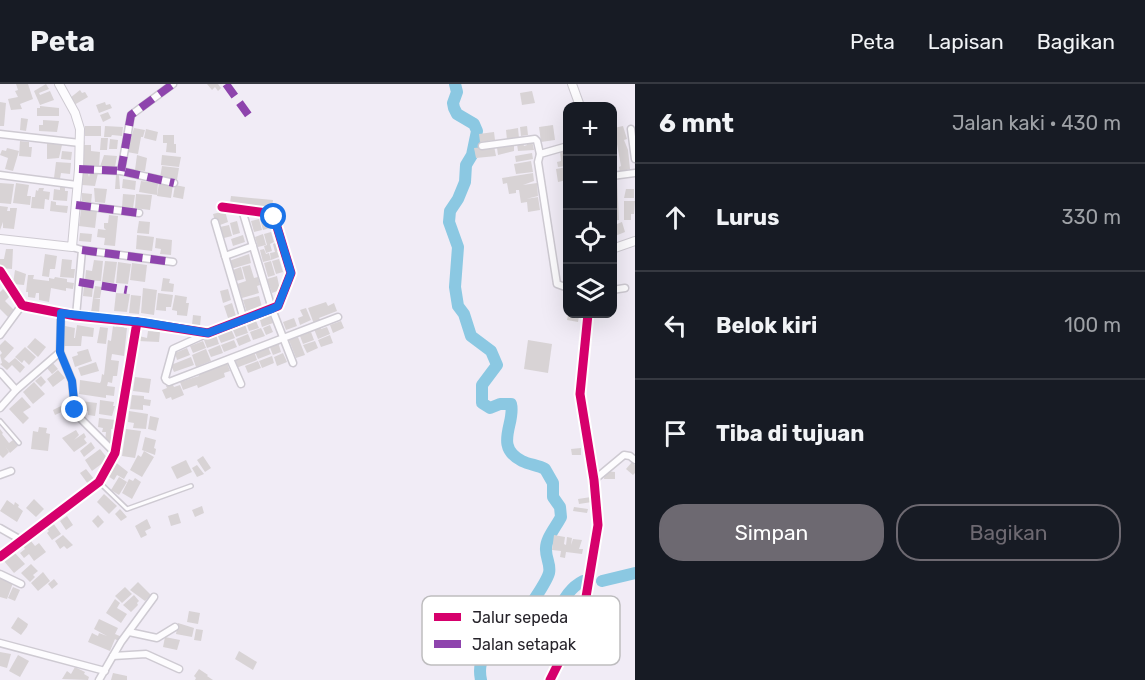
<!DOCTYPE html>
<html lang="id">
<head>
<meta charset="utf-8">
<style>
  body { margin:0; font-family:Rubik,sans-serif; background:#242831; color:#f1f3f6 }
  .controls { position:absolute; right:18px; top:18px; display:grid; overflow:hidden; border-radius:12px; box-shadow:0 6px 24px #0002 }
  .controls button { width:54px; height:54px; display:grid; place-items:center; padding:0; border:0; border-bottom:2px solid #363941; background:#171b24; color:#f1f3f6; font:30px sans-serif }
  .stop { position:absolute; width:18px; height:18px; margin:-14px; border:4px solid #1a73e8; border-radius:50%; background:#fff }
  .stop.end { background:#1a73e8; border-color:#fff; box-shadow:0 2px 6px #0008 }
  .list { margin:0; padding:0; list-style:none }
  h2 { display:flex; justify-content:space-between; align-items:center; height:78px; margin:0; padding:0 24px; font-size:26px }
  h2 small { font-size:20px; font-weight:400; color:#9ea1a6 }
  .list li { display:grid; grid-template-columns:39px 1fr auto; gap:18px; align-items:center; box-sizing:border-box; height:108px; padding:0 24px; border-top:2px solid #363941 }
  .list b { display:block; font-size:22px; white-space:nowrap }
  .list em { font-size:20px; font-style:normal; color:#9ea1a6 }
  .actions { display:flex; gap:12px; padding:18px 24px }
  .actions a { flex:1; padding:14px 0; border:2px solid #6d6971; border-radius:24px; text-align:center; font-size:21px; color:#6d6971 }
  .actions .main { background:#6d6971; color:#fff }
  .icon { flex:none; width:33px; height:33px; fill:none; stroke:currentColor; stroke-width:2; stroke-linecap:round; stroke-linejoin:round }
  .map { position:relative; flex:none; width:635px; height:596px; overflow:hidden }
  header { display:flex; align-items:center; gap:36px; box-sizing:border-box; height:84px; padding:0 30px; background:#171b24; border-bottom:2px solid #363941 }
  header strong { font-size:28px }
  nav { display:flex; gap:33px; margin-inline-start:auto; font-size:21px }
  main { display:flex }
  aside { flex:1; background:#171b24 }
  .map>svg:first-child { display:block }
</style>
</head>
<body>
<header>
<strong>Peta</strong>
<nav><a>Peta</a><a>Lapisan</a><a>Bagikan</a></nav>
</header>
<main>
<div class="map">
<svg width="635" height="596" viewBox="0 0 635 596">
  <rect width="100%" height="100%" fill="#f1ecf6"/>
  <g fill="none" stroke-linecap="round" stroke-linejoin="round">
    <g stroke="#8bc8e2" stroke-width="12">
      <path d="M455,0L457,8L453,19L454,24L457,30L474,40L477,47L472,71L466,81L465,98L458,115L450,127L449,138L458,163L455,203L458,222L464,230L471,252L491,267L497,281L482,301V319L490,324L500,320H511C516,339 493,362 522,377C530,381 538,381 545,385L553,399V413L560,423L561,433C556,443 545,455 546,466C546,475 551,481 549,489C546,500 521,535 513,545C497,563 475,567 481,596"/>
      <polyline points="602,497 635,489"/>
      <path d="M513,545C525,549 545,558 554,545C557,541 556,535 557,531C562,517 571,503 583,497"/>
    </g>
  </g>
  <g fill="#d8d3d5">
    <polygon points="16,0 28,0 33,15 20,20 22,25 11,26 8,15 18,13 15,7 18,6"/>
    <polygon points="46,0 49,5 39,9 40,11 50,7 54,16 40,21 34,7"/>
    <polygon points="207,0 218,0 221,4 218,7 215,3 212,6"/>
    <polygon points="80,6 82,9 85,8 88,13 74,21 70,14"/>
    <polygon points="532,7 535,19 522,21 520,9"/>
    <polygon points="0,18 6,19 4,42 0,42"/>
    <polygon points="105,18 106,21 110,20 112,24 99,29 96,21"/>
    <polygon points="40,22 59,24 59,32 37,32 37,24 40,24"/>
    <polygon points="108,28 111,34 103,38 100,31"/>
    <polygon points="21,34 28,35 26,47 20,46"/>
    <polygon points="43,36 59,37 57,48 39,47 39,41 43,41"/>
    <polygon points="553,41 555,56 541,58 539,43"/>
    <rect x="85" y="42" width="16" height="10"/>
    <polygon points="105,42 123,43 122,52 112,51 111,53 104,53"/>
    <polygon points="527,42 528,51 521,52 520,43"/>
    <polygon points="623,42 627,55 624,56 628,66 630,85 620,88 619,83 621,82 614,44"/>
    <polygon points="134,44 145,46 143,53 141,53 138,70 127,68"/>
    <polygon points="518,44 519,54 507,56 506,46"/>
    <polygon points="146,45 158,48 156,57 144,54"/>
    <polygon points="494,48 495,56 480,58 479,50"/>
    <polygon points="163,51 174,51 174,60 176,60 176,69 166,68 167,59 163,59"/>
    <polygon points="101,54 108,54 107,66 100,66"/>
    <polygon points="110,55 118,56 117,65 109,65"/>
    <polygon points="20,57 29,58 29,63 32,63 31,73 19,72"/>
    <polygon points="532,57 534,66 518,67 517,60 523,59 524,62 527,61 526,58"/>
    <polygon points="47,59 62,61 59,74 47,75"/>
    <polygon points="84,61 91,61 91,67 100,68 99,83 84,81"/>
    <polygon points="514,61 514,67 498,71 497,64"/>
    <polygon points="494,62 496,72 476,74 474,64"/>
    <polygon points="7,64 19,67 13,87 5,85 8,74 0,71 2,66 6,67"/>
    <polygon points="564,66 564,70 567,70 567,82 558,83 557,78 561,77 560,67"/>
    <polygon points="62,67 72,68 71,76 61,75"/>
    <polygon points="532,69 533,75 516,78 515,72"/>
    <polygon points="104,71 117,72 115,83 100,83"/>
    <polygon points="137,71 147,74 145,87 135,86"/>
    <polygon points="162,71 181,73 179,83 161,81"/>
    <polygon points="531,77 533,88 516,90 514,80"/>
    <polygon points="56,78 71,79 70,90 61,89 60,95 54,94"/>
    <polygon points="162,82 179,84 177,96 160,94"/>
    <polygon points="567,83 567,96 558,98 556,85"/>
    <polygon points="90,88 98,89 95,102 82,101 83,89 88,89 89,93"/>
    <polygon points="533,89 534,97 523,101 537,99 538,112 526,115 538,113 540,126 528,128 527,118 521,119 519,106 516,106 516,109 509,110 507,99 503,100 502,94"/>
    <polygon points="116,91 119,91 120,105 115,105"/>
    <polygon points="123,95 136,97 135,106 122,104"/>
    <polygon points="612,95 617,95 619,136 612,137"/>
    <polygon points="141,97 158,99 157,111 139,108"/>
    <polygon points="0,99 14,100 11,120 0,119"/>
    <polygon points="16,99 29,101 27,112 31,112 30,121 13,119"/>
    <polygon points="159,99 173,101 171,114 157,112"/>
    <polygon points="175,101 185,103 183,115 173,113"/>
    <polygon points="60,102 65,103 65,107 68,107 67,117 53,116 54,105 60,106"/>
    <polygon points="39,104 44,104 43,107 50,108 49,116 45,115 44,125 31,124 32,113 35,113 36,106 38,107"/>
    <polygon points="94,104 107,105 105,119 95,118"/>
    <polygon points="626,105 634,105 634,114 624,114"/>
    <polygon points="82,109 92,110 91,119 82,117"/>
    <polygon points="123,110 135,111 133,124 122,123"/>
    <polygon points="136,110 152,111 150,126 135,124"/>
    <polygon points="231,112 273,116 272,123 266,122 266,126 257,125 258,122 230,119"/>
    <polygon points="51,117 56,118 56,121 68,122 67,129 50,127"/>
    <polygon points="624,117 635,117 634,130 631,130 631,136 624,136"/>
    <polygon points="0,122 8,123 7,127 10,127 10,124 17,124 14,145 3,144 3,138 0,146"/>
    <polygon points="81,125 97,127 95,144 79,142"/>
    <polygon points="225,127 228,138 220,141 219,136 215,137 213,130"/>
    <polygon points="109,131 118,132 115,162 104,161 105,154 97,153 98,145 106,146 104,144 104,139 108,139"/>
    <polygon points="267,133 270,144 263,146 260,135"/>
    <polygon points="259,135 262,146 254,148 251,137"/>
    <polygon points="139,137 150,138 149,150 137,149"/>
    <polygon points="237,137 240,149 233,151 230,139"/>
    <polygon points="622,138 625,148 615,152 614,149 612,150 612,142"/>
    <polygon points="229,141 232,152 224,154 220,143"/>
    <polygon points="271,148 274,158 270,160 272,167 266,169 264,162 267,161 264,150"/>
    <polygon points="80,149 92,150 91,158 79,157"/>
    <polygon points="263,150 266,161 258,163 255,153"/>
    <polygon points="137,151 154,153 152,167 136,165"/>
    <polygon points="243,151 245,158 233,162 231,155"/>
    <polygon points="156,154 172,156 171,171 160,170 161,165 155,164"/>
    <polygon points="278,158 281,166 277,167 279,173 271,176 270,169 275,168 273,160"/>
    <polygon points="6,165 13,165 12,185 0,184 0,175 4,175"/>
    <polygon points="264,165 266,170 269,169 271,176 263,178 260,166"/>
    <polygon points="45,170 57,172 55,185 50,185 49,193 42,192"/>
    <polygon points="249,170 251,179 231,185 229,177"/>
    <polygon points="62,175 72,176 71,185 75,185 74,194 60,193"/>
    <polygon points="279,175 283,188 276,190 272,177"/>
    <polygon points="94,176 103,177 101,197 85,196 86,186 92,187"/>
    <polygon points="105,177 117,178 114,199 102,198"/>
    <polygon points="271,177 275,191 268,193 264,179"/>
    <polygon points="118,178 131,180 128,200 116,199"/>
    <polygon points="132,179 147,181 145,198 130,196"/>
    <polygon points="250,181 254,194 258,193 260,201 257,202 259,209 242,214 237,200 246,197 242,183"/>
    <polygon points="241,183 244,195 236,197 233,186"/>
    <polygon points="15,186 26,190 24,201 13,200"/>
    <polygon points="28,191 34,191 33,195 49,197 49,194 54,195 55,193 67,195 67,198 74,199 73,205 66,204 66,207 51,204 49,218 39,216 39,209 36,209 35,214 28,213 28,208 26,208"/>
    <polygon points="277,192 280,206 272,209 267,195"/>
    <polygon points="163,194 170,195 169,199 174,200 173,208 161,207"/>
    <polygon points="84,201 93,202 92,213 83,212"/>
    <polygon points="95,202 102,203 100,214 93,214"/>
    <polygon points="143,204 157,206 154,231 141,229"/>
    <polygon points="3,205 10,212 5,217 14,226 8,233 0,225 0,208"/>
    <polygon points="228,205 231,216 223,219 220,207"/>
    <polygon points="116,209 130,210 127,228 114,227"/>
    <polygon points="158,209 173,211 171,223 166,223 166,227 156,226"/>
    <polygon points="131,211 141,212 139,230 129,229"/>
    <polygon points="175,211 187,213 186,219 189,219 187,232 177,231 177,227 172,226"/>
    <polygon points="259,212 262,223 247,229 243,216"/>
    <polygon points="93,214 100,215 99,230 91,229"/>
    <polygon points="326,218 328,222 334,219 337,227 319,234 321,237 314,240 308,224"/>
    <polygon points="232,219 236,232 228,234 224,222"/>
    <polygon points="306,224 311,236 300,241 298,234 303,232 300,226"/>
    <polygon points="269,229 273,239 262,243 260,236 263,235 262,231"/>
    <polygon points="193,231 201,232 200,242 192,241"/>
    <polygon points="568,231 579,232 578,238 567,236"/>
    <polygon points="294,234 297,242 286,246 283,238"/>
    <polygon points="256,237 259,244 249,247 247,241"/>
    <polygon points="341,237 344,244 333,249 330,241"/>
    <polygon points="244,238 248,249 236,253 233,246 240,243 239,240"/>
    <polygon points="117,240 125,241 124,244 127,244 124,272 112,270 111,276 119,277 117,292 113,292 112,299 108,298 107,302 115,303 114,312 106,311 106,314 79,310 80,296 100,299 101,297 102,290 104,291 108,256 111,257 113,242 116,243"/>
    <polygon points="77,241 94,244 93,253 82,252 81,262 62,262 65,242 75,244 74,254 75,254"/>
    <polygon points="270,241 273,248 266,251 263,244"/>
    <polygon points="320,242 321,245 327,243 330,250 318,255 314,245"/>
    <polygon points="100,243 108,244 106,260 97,259"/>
    <polygon points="261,244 265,252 253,256 250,248"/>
    <polygon points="231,245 235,254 221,259 217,250"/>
    <polygon points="148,247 160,248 159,258 138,257 139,252 147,254"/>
    <polygon points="311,248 314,256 303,260 300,252"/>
    <polygon points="248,250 251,257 239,262 236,255"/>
    <polygon points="216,251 219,260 207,264 204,256"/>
    <polygon points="330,251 333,259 321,263 318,256"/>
    <polygon points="298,253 305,271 296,274 289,256"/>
    <polygon points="35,254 46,263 38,273 27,263"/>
    <polygon points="5,256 14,264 4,275 9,279 15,274 25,283 20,289 12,281 7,286 0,280 2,279 0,271 2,269 0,266 0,261"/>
    <polygon points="234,256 237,263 224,268 221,261"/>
    <polygon points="528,256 552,260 548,289 524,285"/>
    <polygon points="203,257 206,264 193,269 190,262"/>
    <polygon points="315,257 318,264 307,269 303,261"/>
    <polygon points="278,258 281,268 273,271 269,261"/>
    <polygon points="220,261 223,269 211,273 208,266"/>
    <polygon points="25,263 36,273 29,281 24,276 22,279 15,273"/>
    <polygon points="268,263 271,270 258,275 255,268"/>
    <polygon points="187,264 190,271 177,276 175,269"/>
    <polygon points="88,265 92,277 75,283 72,273 78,271 77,268"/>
    <polygon points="206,265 211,277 196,283 192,271"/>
    <polygon points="254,267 257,276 236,284 232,275"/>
    <polygon points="283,269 287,278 277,282 274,273"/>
    <polygon points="272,272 274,279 262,284 259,277"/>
    <polygon points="191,273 194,281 174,288 171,281"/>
    <polygon points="258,277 261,284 248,289 245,282"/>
    <polygon points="52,278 58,285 52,290 46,283"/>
    <polygon points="96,278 99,287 81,292 78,284"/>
    <polygon points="227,279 230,287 224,289 225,293 198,304 197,301 183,306 180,298 199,292 198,288"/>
    <polygon points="58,286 65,294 53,303 47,295"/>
    <polygon points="41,292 46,298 41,303 35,297"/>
    <polygon points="135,293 151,295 149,309 133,307"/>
    <polygon points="34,298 45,310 33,320 23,308"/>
    <polygon points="172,299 174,303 180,301 184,311 172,316 171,313 166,315 162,306 167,304 166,302"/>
    <polygon points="132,311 144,312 144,315 151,316 150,322 143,321 143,326 130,325"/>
    <polygon points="22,313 31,323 23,328 29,334 23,340 9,325"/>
    <polygon points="100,316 114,318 113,322 115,322 112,332 99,330"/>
    <polygon points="81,317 97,319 95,332 88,331 88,327 80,326"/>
    <polygon points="63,321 66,326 55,331 53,326"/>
    <polygon points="129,327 148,330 146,345 133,344 134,339 128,338"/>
    <polygon points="150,332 159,334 156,347 148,345"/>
    <polygon points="99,334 115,336 114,345 111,345 111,358 105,357 106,348 102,348 103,344 98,343"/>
    <polygon points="39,343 47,344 46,349 50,350 48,367 31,365 33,347 38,348"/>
    <polygon points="0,345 3,349 2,350 9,359 13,356 18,362 10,369 5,362 9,368 3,374 0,371"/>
    <polygon points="126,345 141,347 135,374 122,372"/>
    <polygon points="76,346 79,351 74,356 84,349 86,353 84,355 87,359 74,368 62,354"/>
    <polygon points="145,353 156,356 154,364 156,365 155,371 142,366"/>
    <polygon points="91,358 95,364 84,373 80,367"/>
    <polygon points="581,364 581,371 572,371 571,365"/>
    <polygon points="100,365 108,375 92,387 85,376"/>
    <polygon points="144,367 154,373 142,393 130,386 138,371 141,373"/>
    <polygon points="203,372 211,384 205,388 197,376"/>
    <polygon points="186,376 192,388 177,395 171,383"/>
    <polygon points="114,377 128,388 124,395 117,391 114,396 106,391"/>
    <polygon points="632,378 635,381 635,389 633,391 626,385"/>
    <polygon points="197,381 204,390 197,393 192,384"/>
    <polygon points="86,385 94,395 88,400 80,389"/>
    <polygon points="605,387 615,388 615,395 604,395"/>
    <polygon points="119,393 127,398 119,411 111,406"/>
    <polygon points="135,394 141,398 132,415 122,409 129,395 133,397"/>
    <polygon points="104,410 117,422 109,430 97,418"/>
    <polygon points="591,413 592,418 579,420 578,415"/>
    <polygon points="34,415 44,425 36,433 26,424"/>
    <polygon points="7,416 14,421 15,418 19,421 18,423 23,427 17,438 0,427"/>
    <polygon points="202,422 204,429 195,433 192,426"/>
    <polygon points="574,423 588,425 587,429 573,427"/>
    <polygon points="120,425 127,433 121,437 115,430"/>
    <polygon points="178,429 181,439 171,442 168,432"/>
    <polygon points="98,431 104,438 98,444 92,437"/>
    <polygon points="67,432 73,441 66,446 60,437"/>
    <polygon points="147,435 151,444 145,447 147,451 141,454 135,442"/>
    <polygon points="53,439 61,450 52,456 47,449 49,447 46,444"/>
    <polygon points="63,451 73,461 67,465 64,462 60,465 55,457"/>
    <polygon points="554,451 565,453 564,460 566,461 567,453 572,454 571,461 573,455 582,456 579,465 583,465 582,470 566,468 565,474 560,473 561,467 552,466"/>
    <polygon points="31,457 35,462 39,459 46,468 34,477 29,470 24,474 20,469 25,465 23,462"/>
    <polygon points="14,468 25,480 14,489 4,477"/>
    <polygon points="31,480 38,487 33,491 35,493 30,498 21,489"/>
    <polygon points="43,488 50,497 38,507 31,499"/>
    <polygon points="0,494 13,499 7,515 0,513"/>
    <polygon points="54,495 58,500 52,505 48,500"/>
    <polygon points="138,498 151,511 145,517 130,506"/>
    <polygon points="13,503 20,506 15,517 8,514"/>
    <polygon points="125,503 132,510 122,519 115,512"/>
    <polygon points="134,511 139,517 137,519 138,521 131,528 123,521"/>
    <polygon points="115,515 120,519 117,524 127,530 121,539 106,529"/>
    <polygon points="189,527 200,529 198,540 187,538"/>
    <polygon points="18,533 28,540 27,543 21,551 11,544"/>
    <polygon points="99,535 118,544 115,550 122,553 120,558 115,555 110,567 88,558 92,549 98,552 99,549 107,552 94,545"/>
    <polygon points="178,539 194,544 192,553 176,550"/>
    <polygon points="196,545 203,546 201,557 194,556"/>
    <polygon points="165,553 180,556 177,566 163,563"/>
    <polygon points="239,567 257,578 253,586 235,575"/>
    <polygon points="0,568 11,570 7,584 0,582"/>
    <polygon points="18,571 29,577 20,593 9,587"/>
    <polygon points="75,583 85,588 84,590 89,593 88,596 62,595 67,587 71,590"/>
    <polygon points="199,585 208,591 207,592 213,596 195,596 196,594 194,592"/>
    <polygon points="113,589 127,592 127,596 111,596"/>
  </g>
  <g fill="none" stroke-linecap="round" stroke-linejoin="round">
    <defs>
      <g id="service">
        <polyline points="0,337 19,359"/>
        <polyline points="100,399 127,425 191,402"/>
      </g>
      <g id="minor">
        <polyline points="631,45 635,75"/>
        <polyline points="0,50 80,59"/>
        <polyline points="482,62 535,55 537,57 540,70"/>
        <polyline points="568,62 540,70 538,78 557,200 568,204"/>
        <polyline points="79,85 121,87 174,99"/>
        <polyline points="121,87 131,31 173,0"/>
        <polyline points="0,91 77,101"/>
        <polyline points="612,92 635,89"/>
        <polyline points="76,121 139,129"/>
        <polyline points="242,126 272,225 293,279"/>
        <polyline points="215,138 244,236"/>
        <polyline points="72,163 82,166 76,232"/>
        <polyline points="82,166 173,178"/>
        <polyline points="225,172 253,162"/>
        <polyline points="0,187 22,221 25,222 76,232 137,238 115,369 99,398 0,473"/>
        <polyline points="612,206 625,204"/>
        <polyline points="137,238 208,249 278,222 291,189 274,133 267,129 222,123"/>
        <polyline points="206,250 173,265 165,294 166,296 169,298 338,233"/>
        <polyline points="0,251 22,221"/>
        <polyline points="60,268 72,297 75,329 115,369"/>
        <polyline points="230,275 241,300"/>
        <polyline points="0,288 16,306"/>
        <polyline points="0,324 16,306 60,268 61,229"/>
        <polyline points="0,391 11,387"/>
        <polyline points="594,396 624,371 630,372 635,376"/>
        <polyline points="0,444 21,456"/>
        <polyline points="0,490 21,500"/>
        <polyline points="129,548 157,554 175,543"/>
        <polyline points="0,559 105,587"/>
        <polyline points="113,572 146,570 179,585"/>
        <polyline points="99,596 121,558 154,513"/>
      </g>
      <g id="tertiary">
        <polyline points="572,0 580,22"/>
        <polyline points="0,155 72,163 79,85 80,45 75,29 59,0"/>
        <polyline points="612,165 635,157"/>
        <polyline points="550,596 567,562 586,513 598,441 594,396 580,310 588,230"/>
      </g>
    </defs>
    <use href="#service" stroke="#cecad2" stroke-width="6"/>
    <use href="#minor" stroke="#cecad2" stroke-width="9"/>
    <use href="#tertiary" stroke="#cecad2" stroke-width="10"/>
    <use href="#service" stroke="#fdfcfe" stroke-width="3"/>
    <use href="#minor" stroke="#fdfcfe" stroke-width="6"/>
    <use href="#tertiary" stroke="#fdfcfe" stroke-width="8"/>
    <g stroke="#8e44ad" stroke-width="8" stroke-dasharray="15 8" stroke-linecap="butt">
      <polyline points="226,0 252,36"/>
      <polyline points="79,85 121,87 174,99"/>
      <polyline points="121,87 131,31 173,0"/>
      <polyline points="76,121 139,129"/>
      <polyline points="82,166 173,178"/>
      <polyline points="79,198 127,206"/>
    </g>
    <defs>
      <g id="cycleway">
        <polyline points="0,187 22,221 25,222 76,232 137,238 115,369 99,398 0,473"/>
        <polyline points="137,238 208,249 278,222 291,189 274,133 267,129 222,123"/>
        <polyline points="550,596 567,562 586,513 598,441 594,396 580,310 588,230"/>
      </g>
    </defs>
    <use href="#cycleway" stroke="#fff" stroke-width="13"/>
    <use href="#cycleway" stroke="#d6006c" stroke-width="9"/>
  </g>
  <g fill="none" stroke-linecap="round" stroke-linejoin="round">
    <polyline stroke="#1a73e8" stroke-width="8" points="75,326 72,297 60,268 61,229 143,238 208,249 272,225 278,222 291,189 274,133"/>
  </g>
  <rect x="422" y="512" width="198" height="69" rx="9" fill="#fff" stroke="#bebdbf" stroke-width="1.5"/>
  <rect x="434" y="529" width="27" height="8" fill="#d6006c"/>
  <rect x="434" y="556" width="27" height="8" fill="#8e44ad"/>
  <g font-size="16" fill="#26232a">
    <text x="472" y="539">Jalur sepeda</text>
    <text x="472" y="566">Jalan setapak</text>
  </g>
</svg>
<div class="controls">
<button>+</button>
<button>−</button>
<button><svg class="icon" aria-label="locate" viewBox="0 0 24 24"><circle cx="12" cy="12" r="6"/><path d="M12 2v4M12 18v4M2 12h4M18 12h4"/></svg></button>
<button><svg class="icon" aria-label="layers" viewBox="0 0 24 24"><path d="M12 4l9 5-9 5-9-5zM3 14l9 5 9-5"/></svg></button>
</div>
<div class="stop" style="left:274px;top:133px"></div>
<div class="stop end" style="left:75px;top:326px"></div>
</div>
<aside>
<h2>6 mnt<small>Jalan kaki · 430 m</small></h2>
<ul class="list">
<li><svg class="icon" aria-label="ahead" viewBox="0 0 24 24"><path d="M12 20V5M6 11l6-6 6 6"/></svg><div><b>Lurus</b></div><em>330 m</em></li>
<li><svg class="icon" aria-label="left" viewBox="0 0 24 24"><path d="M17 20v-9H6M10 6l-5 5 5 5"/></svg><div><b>Belok kiri</b></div><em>100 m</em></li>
<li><svg class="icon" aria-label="arrive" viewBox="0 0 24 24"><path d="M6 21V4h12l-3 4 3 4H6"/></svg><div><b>Tiba di tujuan</b></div></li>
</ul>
<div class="actions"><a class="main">Simpan</a><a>Bagikan</a></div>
</aside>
</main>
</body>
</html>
